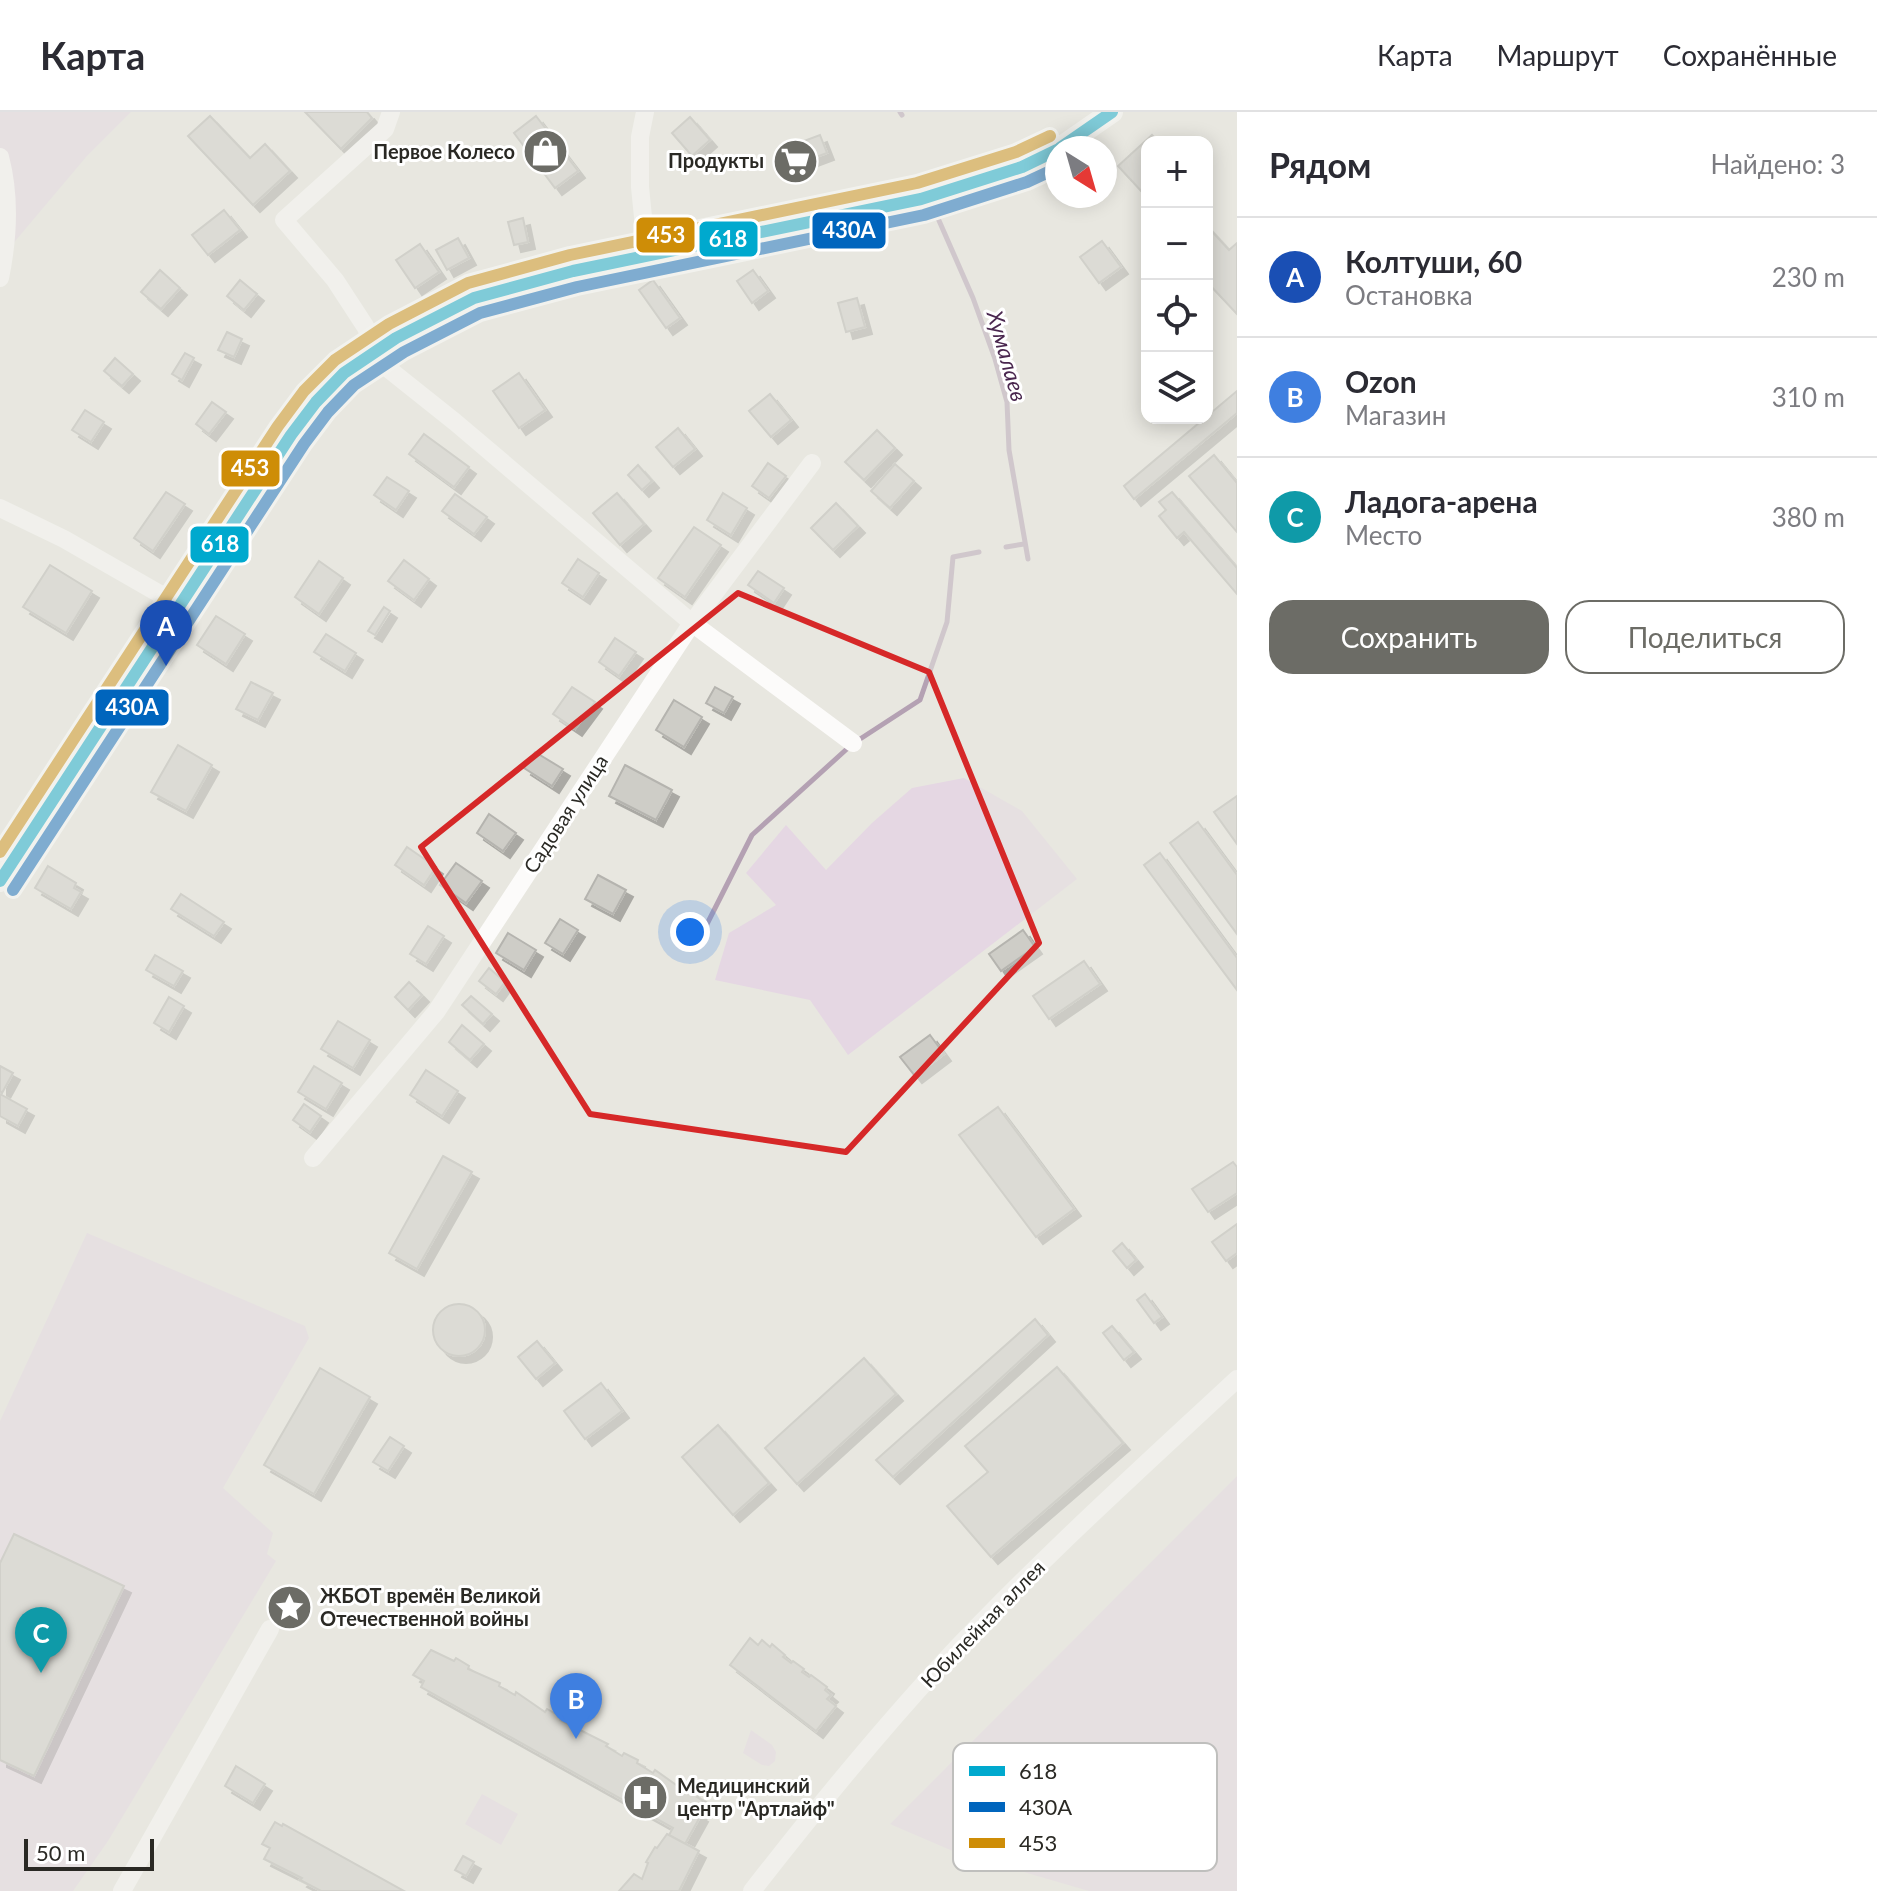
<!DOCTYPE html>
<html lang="ru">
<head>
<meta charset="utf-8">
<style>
  body { margin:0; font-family:Lato,sans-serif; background:#f2f2f3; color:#2b2b33 }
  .controls { position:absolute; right:24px; top:24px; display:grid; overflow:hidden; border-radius:16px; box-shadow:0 4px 20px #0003 }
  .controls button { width:72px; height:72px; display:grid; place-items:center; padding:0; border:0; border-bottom:2px solid #e1e1e2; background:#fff; color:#2b2b33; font:40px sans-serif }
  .compass { position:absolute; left:1045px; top:24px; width:72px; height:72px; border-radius:50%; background:#fff; box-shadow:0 4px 20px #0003; rotate:143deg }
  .scale { position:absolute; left:24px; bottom:20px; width:130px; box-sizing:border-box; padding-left:8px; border:4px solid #2a2924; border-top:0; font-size:22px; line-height:28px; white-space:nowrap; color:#2a2924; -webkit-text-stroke:6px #fff; paint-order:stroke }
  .you { position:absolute; left:690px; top:820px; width:28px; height:28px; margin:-20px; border:6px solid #fff; border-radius:50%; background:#1a73e8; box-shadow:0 0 0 12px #1a73e833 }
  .badge { display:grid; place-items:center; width:52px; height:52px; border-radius:50%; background:#6c6c66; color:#fff; font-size:26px; font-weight:700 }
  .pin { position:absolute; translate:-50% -66px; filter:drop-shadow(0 2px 4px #0008) }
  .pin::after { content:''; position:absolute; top:42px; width:28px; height:24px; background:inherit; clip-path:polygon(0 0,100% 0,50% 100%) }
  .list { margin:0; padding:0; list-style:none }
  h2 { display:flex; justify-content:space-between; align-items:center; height:104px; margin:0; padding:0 32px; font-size:34px }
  h2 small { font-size:26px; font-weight:400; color:#7c7c81 }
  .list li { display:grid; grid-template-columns:52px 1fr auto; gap:24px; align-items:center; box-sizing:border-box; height:120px; padding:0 32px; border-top:2px solid #e1e1e2 }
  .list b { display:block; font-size:30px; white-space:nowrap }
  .list p { margin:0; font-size:26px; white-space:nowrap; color:#7c7c81 }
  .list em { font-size:26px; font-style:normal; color:#7c7c81 }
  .actions { display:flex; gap:16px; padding:24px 32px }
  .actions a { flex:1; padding:18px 0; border:2px solid #6c6c66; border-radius:24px; text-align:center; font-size:28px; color:#6c6c66 }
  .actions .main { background:#6c6c66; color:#fff }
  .icon { flex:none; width:44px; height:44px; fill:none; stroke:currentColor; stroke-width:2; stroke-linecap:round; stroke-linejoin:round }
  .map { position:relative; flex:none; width:1237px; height:1779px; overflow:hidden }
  header { display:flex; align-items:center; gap:48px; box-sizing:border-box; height:112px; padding:0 40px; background:#fff; border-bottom:2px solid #e1e1e2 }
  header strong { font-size:38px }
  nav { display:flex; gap:44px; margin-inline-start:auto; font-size:28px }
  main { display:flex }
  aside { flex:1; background:#fff }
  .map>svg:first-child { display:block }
</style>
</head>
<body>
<header>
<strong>Карта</strong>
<nav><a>Карта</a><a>Маршрут</a><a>Сохранённые</a></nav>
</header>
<main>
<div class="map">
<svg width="1237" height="1779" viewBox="0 0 1237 1779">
  <defs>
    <filter id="shadow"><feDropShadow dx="7" dy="7" stdDeviation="0" flood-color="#0004"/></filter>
  </defs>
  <rect width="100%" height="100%" fill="#e8e7e0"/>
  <g fill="#e5d7e3">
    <polygon points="0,0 131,0 86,45 0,147"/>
    <polygon points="964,666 1022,699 1077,767 848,943 810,888 715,868 729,821 776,793 746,761 786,713 826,758 872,711 912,676"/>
    <polygon points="87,1121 305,1214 309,1226 223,1376 273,1421 267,1442 276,1449 108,1729 73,1779 0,1779 0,1309"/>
    <polygon points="1237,1364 1237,1779 1089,1779 955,1740 890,1712"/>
    <polygon points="751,1618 772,1633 776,1640 775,1649 769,1654 762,1653 743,1641"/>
    <polygon points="482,1682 518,1702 501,1733 465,1712"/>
  </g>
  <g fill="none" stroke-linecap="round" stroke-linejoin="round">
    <g stroke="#b4a1b3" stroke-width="5">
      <polyline points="900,0 902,3"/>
      <polyline points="937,104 973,186 995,247 1007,290 1009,338 1028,447"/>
      <polyline points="1006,435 1024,432"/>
      <polyline points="857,629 920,588 947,510 953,445 979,440"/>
      <polyline points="705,816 752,723 849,635"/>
    </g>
  </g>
  <g fill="#cecdc7" stroke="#b5b4af" stroke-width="2" filter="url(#shadow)">
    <polygon points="305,0 367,0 372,6 341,37"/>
    <polygon points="210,4 250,46 265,32 290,59 253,93 188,24"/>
    <polygon points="536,4 578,59 555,76 514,21"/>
    <polygon points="690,5 710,28 692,44 672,21"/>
    <polygon points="820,23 827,41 792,54 785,36"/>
    <polygon points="1152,23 1159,30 1147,30 1147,77 1143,81 1118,54"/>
    <polygon points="224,98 240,118 208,143 192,123"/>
    <polygon points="523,106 528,130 514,133 508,110"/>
    <polygon points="1207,114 1229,138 1237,131 1237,202 1207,170"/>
    <polygon points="458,126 469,146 447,158 436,138"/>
    <polygon points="1102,129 1121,155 1099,171 1080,145"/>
    <polygon points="420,132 439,160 415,176 396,148"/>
    <polygon points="160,158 180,176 161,197 141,180"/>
    <polygon points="753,158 768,179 752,191 737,169"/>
    <polygon points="240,168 257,182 244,198 227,184"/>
    <polygon points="653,168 680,206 666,216 639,178"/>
    <polygon points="857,186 865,215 846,220 838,191"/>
    <polygon points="227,220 242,227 234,245 218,238"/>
    <polygon points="185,241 194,246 182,268 172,262"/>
    <polygon points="115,246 133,262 122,274 104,259"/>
    <polygon points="519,261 545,298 519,316 493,279"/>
    <polygon points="1237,279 1237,301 1134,387 1124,374"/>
    <polygon points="770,282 791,308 771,325 749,299"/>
    <polygon points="212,290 226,300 209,322 196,312"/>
    <polygon points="85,298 104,310 91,330 72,318"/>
    <polygon points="678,316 695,337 673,355 656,335"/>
    <polygon points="877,318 895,336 864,368 845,350"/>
    <polygon points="424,322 469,355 454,375 409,342"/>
    <polygon points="1214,343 1237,371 1237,420 1189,364"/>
    <polygon points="768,351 786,364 769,386 752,374"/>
    <polygon points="895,352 914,369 890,396 871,379"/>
    <polygon points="638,353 652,369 642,378 628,363"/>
    <polygon points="387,365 409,379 396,398 374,383"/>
    <polygon points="166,380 185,392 153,439 134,426"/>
    <polygon points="1172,380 1237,456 1237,482 1184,420 1177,426 1159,404 1166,398 1159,390"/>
    <polygon points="617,381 644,412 620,433 593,401"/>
    <polygon points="723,381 747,396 731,423 707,408"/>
    <polygon points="455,382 487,405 474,422 442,399"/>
    <polygon points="836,391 858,414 833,438 811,416"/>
    <polygon points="694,415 721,433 685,485 658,466"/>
    <polygon points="578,447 599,461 583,485 562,471"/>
    <polygon points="404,448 429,467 414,488 388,469"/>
    <polygon points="319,449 343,466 319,502 295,485"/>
    <polygon points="50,453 92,479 66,521 23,495"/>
    <polygon points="758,459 784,476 774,491 748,473"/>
    <polygon points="384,495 390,499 375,523 368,519"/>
    <polygon points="216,504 245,522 226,552 197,533"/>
    <polygon points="326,522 356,541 345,559 314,540"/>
    <polygon points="615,526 636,540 619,564 599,550"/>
    <polygon points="251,570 273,581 258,608 236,597"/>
    <polygon points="572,575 595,590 575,617 553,602"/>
    <polygon points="715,575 733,585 724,601 706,591"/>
    <polygon points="674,588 702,605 684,635 656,618"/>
    <polygon points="178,633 212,653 186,699 151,680"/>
    <polygon points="535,640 563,657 552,674 524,656"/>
    <polygon points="625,653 672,678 656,708 609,684"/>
    <polygon points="1237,684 1237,732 1214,700"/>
    <polygon points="489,702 516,721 503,739 477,721"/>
    <polygon points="1198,710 1237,763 1237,822 1170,731"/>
    <polygon points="407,735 436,755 424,773 395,753"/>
    <polygon points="1160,741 1237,846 1237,878 1144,753"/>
    <polygon points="456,751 482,769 466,791 440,773"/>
    <polygon points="48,754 76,771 74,776 81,780 71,797 35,776"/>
    <polygon points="598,763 626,778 613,802 585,787"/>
    <polygon points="181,782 224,810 214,824 171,797"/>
    <polygon points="560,807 578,818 563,842 545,831"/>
    <polygon points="428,814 444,824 426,852 410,842"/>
    <polygon points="1023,818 1035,835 1001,859 989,842"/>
    <polygon points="508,821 536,838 524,858 496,841"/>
    <polygon points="155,843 183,859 174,874 146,858"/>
    <polygon points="1084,849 1100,872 1049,907 1033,884"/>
    <polygon points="489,856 505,870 496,882 479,869"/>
    <polygon points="409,870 422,883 408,898 395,885"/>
    <polygon points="471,884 492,902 483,912 462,893"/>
    <polygon points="169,885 184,894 169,920 154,911"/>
    <polygon points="338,909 370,928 353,956 321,937"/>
    <polygon points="462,913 484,932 470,948 449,930"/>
    <polygon points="930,923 944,942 915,964 900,945"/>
    <polygon points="0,954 13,961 2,981 0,979"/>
    <polygon points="314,954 342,971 326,997 298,980"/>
    <polygon points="426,958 458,979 442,1004 410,983"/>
    <polygon points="0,982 27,997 18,1014 0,1004"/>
    <polygon points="304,992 321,1004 310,1020 293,1008"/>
    <polygon points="998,995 1074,1097 1036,1125 959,1023"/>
    <polygon points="443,1044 472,1060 417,1157 389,1141"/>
    <polygon points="1233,1050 1237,1055 1237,1081 1208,1100 1192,1077"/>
    <polygon points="1237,1112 1237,1141 1226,1149 1212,1130"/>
    <polygon points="1122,1131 1136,1148 1127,1156 1113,1139"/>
    <polygon points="1145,1182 1162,1205 1154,1211 1137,1188"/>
    <circle cx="459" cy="1218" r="26"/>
    <polygon points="1035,1207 1048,1223 893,1365 876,1348"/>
    <polygon points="1112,1214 1134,1240 1124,1248 1103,1221"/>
    <polygon points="537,1229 555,1251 536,1267 518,1245"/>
    <polygon points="864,1246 896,1282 797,1372 765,1336"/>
    <polygon points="1057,1255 1123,1331 991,1445 947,1394 988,1360 965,1334"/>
    <polygon points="320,1256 370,1285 314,1382 264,1353"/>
    <polygon points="601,1271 622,1299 585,1327 564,1299"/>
    <polygon points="718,1313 769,1371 733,1403 682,1345"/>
    <polygon points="390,1325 404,1334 388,1359 373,1350"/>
    <polygon points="14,1422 124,1474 34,1664 0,1648 0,1451"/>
    <polygon points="750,1526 758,1533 762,1528 770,1535 772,1532 785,1543 783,1545 791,1551 793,1549 804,1557 802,1560 809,1565 811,1563 827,1575 825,1578 831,1583 827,1587 836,1594 816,1619 730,1553"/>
    <polygon points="431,1538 454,1549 456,1546 469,1554 468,1557 500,1571 499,1574 515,1583 516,1580 545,1600 547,1597 561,1605 560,1608 608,1632 606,1634 622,1644 624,1641 638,1648 637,1651 653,1661 655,1658 682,1677 684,1674 699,1683 697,1685 703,1689 699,1702 701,1703 685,1732 669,1723 673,1716 421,1575 424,1569 413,1563"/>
    <polygon points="236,1654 265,1672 253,1691 225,1674"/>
    <polygon points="275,1710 282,1714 283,1712 404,1779 321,1779 300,1768 302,1766 264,1747 270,1736 262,1732"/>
    <polygon points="667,1722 699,1739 679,1779 619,1779 634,1762 642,1767 648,1751 646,1750 655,1735 657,1736"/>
    <polygon points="463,1744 474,1750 466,1764 455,1758"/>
  </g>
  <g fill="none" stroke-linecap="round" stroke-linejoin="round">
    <g stroke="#fcfbfa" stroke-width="18">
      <polyline points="391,0 385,17 284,108 335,168 365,214 386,255 455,310 692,511 853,631"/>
      <path d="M0,45C10,83 8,127 0,166"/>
      <polyline points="642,144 640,137 644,115 640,75 640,25 645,0"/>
      <polyline points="0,396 64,427 179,493"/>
      <polyline points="313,1046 436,900 692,511 812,351"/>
      <polyline points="122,1779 270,1517"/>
      <path d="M752,1779C812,1702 873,1627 939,1555C1033,1454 1136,1361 1237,1267"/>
    </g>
    <g stroke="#fcfbfa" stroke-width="22">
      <polyline points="1060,36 1112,0"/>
      <polyline points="0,769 291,323 316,290 344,261 396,226 474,186 573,159 921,87 1022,55 1057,38"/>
    </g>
    <defs>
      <g id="bus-1">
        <polyline points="1060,36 1112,0"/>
        <polyline points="0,769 291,323 316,290 344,261 396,226 474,186 573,159 921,87 1022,55 1057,38"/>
      </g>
      <polyline id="bus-2" points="13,778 304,332 328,300 354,273 404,240 480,201 577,175 924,103 1027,70 1057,56"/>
      <polyline id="bus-3" points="0,740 278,314 304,279 335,248 389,212 468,171 570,143 917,71 1016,40 1050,24"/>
    </defs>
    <use href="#bus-1" stroke="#fff" stroke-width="18"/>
    <use href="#bus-2" stroke="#fff" stroke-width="18"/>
    <use href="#bus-3" stroke="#fff" stroke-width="18"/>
    <use href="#bus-1" stroke="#00a9ce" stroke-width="12"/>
    <use href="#bus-2" stroke="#0065bd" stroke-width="12"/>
    <use href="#bus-3" stroke="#ce8d07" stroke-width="12"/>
  </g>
  <path d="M0 0H1237V1779H0ZM738,481L929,560L1039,831L846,1040L590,1002L421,735Z" fill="#e8e7e0" fill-opacity=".55" fill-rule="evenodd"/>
  <path fill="none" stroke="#d62828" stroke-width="6" stroke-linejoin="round" d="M738,481L929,560L1039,831L846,1040L590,1002L421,735Z"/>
  <defs>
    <symbol id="shop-disc" viewBox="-11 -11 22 22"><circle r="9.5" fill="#6c6c66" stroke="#fff"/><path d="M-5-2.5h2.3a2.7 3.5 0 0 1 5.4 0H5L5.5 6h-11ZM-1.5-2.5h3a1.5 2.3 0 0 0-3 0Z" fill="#fff"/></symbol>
    <symbol id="supermarket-disc" viewBox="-11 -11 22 22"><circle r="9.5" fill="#6c6c66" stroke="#fff"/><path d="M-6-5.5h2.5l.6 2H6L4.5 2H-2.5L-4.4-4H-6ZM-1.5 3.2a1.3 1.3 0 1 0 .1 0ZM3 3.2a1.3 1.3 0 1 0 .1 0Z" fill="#fff"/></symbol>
    <symbol id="sight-disc" viewBox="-11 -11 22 22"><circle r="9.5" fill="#6c6c66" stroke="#fff"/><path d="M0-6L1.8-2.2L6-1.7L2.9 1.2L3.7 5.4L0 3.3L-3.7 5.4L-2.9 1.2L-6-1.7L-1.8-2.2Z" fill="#fff"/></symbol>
    <symbol id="hospital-disc" viewBox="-11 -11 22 22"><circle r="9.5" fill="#6c6c66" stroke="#fff"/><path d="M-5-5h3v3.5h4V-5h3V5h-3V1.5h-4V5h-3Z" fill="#fff"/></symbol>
  </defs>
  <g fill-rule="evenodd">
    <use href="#shop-disc" x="520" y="14" width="51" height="51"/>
    <use href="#supermarket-disc" x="770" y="24" width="51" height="51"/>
    <use href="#sight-disc" x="264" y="1470" width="51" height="51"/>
    <use href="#hospital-disc" x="620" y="1660" width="51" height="51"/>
  </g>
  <g text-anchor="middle" stroke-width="6" stroke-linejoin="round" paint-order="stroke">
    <g font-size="20" font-weight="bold" fill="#2a2924" stroke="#fff" text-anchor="end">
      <text x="515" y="47">Первое Колесо</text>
      <text x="764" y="56">Продукты</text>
      <text x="320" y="1491" text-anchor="start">ЖБОТ времён Великой<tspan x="320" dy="23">Отечественной войны</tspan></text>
      <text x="677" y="1681" text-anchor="start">Медицинский<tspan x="677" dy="23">центр "Артлайф"</tspan></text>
    </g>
    <g font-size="20" fill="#2a2924" stroke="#fff">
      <text transform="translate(566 702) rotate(-57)" y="7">Садовая улица</text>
      <text transform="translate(983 1512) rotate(-46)" y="7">Юбилейная аллея</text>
    </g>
    <g font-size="22" font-style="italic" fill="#4a274f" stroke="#fff">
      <text transform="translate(1007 244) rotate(74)" y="8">Хумалаев</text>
    </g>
  </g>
  <rect x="953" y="1631" width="264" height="128" rx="12" fill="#fff" stroke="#bfbfbd" stroke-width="2"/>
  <rect x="969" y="1654" width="36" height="10" fill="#00a9ce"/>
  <rect x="969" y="1690" width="36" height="10" fill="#0065bd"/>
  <rect x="969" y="1726" width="36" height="10" fill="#ce8d07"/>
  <g font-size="22" fill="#2a2924">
    <text x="1019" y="1667">618</text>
    <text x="1019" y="1703">430А</text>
    <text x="1019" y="1739">453</text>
  </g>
  <g stroke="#fff" stroke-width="3">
    <rect x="811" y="99" width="76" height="39" rx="8" fill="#0065bd"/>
    <rect x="635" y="104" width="61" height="38" rx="8" fill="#ce8d07"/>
    <rect x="698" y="108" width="61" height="38" rx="8" fill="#00a9ce"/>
    <rect x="220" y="337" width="61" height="39" rx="8" fill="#ce8d07"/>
    <rect x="189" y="413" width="61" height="39" rx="8" fill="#00a9ce"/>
    <rect x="94" y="576" width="76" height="39" rx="8" fill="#0065bd"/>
  </g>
  <g font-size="22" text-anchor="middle" font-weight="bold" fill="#fff">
    <text x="849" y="126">430А</text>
    <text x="666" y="131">453</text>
    <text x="728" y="135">618</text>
    <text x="250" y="364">453</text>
    <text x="220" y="440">618</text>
    <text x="132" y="603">430А</text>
  </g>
</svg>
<div class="controls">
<button>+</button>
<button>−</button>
<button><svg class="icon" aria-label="locate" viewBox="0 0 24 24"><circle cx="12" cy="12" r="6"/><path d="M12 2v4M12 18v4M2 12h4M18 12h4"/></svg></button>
<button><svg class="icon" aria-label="layers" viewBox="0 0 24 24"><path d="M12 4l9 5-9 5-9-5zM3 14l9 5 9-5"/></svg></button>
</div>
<svg class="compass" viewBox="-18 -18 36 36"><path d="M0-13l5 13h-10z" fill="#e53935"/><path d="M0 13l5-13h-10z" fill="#7c7c81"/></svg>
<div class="scale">50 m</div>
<div class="you"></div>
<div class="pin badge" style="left:166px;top:554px;background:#1a4fb4">A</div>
<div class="pin badge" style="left:576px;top:1627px;background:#3f7fe0">B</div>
<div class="pin badge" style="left:41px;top:1561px;background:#0f9aa8">C</div>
</div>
<aside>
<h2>Рядом<small>Найдено: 3</small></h2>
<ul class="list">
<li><span class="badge" style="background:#1a4fb4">A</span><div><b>Колтуши, 60</b><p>Остановка</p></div><em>230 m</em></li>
<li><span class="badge" style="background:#3f7fe0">B</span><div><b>Ozon</b><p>Магазин</p></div><em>310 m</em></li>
<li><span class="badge" style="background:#0f9aa8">C</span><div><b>Ладога-арена</b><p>Место</p></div><em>380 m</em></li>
</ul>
<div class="actions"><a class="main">Сохранить</a><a>Поделиться</a></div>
</aside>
</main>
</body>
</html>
